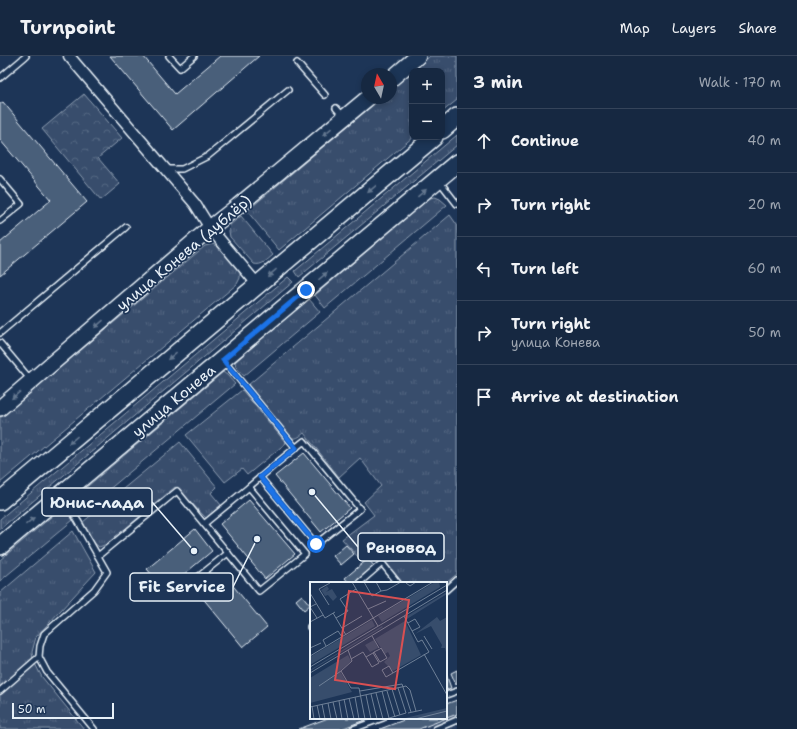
<!DOCTYPE html>
<html lang="en">
<head>
<meta charset="utf-8">
<style>
  body { margin:0; font-family:"Shantell Sans",sans-serif; background:#1f3048; color:#f1f3f6 }
  .controls { position:absolute; right:12px; top:12px; display:grid; overflow:hidden; border-radius:8px; box-shadow:0 2px 6px #0003 }
  .controls button { width:36px; height:36px; display:grid; place-items:center; padding:0; border:0; border-bottom:1px solid #35445a; background:#162841; color:#f1f3f6; font:20px sans-serif }
  .compass { position:absolute; left:361px; top:12px; width:36px; height:36px; border-radius:50%; background:#162841; box-shadow:0 2px 6px #0003; rotate:351deg }
  .scale { position:absolute; left:12px; bottom:10px; width:102px; box-sizing:border-box; padding-left:4px; border:2px solid #e8f1f8; border-top:0; font-size:11px; line-height:14px; white-space:nowrap; color:#e8f1f8; -webkit-text-stroke:3px #1d3557; paint-order:stroke }
  .stop { position:absolute; width:12px; height:12px; margin:-9px; border:3px solid #1a73e8; border-radius:50%; background:#fff }
  .stop.end { background:#1a73e8; border-color:#fff; box-shadow:0 1px 4px #0008 }
  .list { margin:0; padding:0; list-style:none }
  h2 { display:flex; justify-content:space-between; align-items:center; height:52px; margin:0; padding:0 16px; font-size:17px }
  h2 small { font-size:13px; font-weight:400; color:#9ea6b1 }
  .list li { display:grid; grid-template-columns:26px 1fr auto; gap:12px; align-items:center; box-sizing:border-box; height:64px; padding:0 16px; border-top:1px solid #35445a }
  .list b { display:block; font-size:15px; white-space:nowrap }
  .list p { margin:0; font-size:13px; white-space:nowrap; color:#9ea6b1 }
  .list em { font-size:13px; font-style:normal; color:#9ea6b1 }
  .icon { flex:none; width:22px; height:22px; fill:none; stroke:currentColor; stroke-width:2; stroke-linecap:round; stroke-linejoin:round }
  .map { position:relative; flex:none; width:457px; height:673px; overflow:hidden }
  header { display:flex; align-items:center; gap:24px; box-sizing:border-box; height:56px; padding:0 20px; background:#162841; border-bottom:1px solid #35445a }
  header strong { font-size:19px }
  nav { display:flex; gap:22px; margin-inline-start:auto; font-size:14px }
  main { display:flex }
  aside { flex:1; background:#162841 }
  .map>svg:first-child { display:block }
</style>
</head>
<body>
<header>
<strong>Turnpoint</strong>
<nav><a>Map</a><a>Layers</a><a>Share</a></nav>
</header>
<main>
<div class="map">
<svg width="457" height="673" viewBox="0 0 457 673">
  <defs>
    <pattern id="industrial-grid" width="8" height="8" patternUnits="userSpaceOnUse"><rect width="8" height="8" fill="#2a4162"/><path d="M0 4h8M4 0v8" fill="none" stroke="#495d79"/></pattern>
    <pattern id="grass-tufts" width="24" height="20" patternUnits="userSpaceOnUse"><rect width="24" height="20" fill="#374d6c"/><path d="M3 7l-1-3M5 7V3M7 7l1-3M15 17l-1-3M17 17v-4M19 17l1-3" fill="none" stroke="#546782"/></pattern>
    <pattern id="forest-crowns" width="20" height="18" patternUnits="userSpaceOnUse"><rect width="20" height="18" fill="#374d6c"/><path d="M2 6a3 3 0 1 1 6 0M12 15a3 3 0 1 1 6 0" fill="none" stroke="#546782"/></pattern>
  </defs>
  <rect width="100%" height="100%" fill="#1d3557"/>
  <filter id="ink" filterUnits="userSpaceOnUse"><feTurbulence type="fractalNoise" baseFrequency=".025" numOctaves="2"/><feDisplacementMap in="SourceGraphic" scale="8" xChannelSelector="R" yChannelSelector="G"/><feConvolveMatrix kernelMatrix="1 2 1 2 8 2 1 2 1" color-interpolation-filters="sRGB"/></filter>
  <g filter="url(#ink)">
    <polygon fill="url(#industrial-grid)" points="457,644 457,673 380,673 446,662 446,648"/>
    <g fill="url(#grass-tufts)" stroke="#909fb2">
      <polygon points="430,0 457,0 457,44 442,56 442,15 413,15"/>
      <polygon points="412,16 412,81 413,81 279,194 247,155 381,42 391,42 391,33"/>
      <polygon points="457,79 457,89 299,221 295,215"/>
      <polygon points="435,141 440,143 447,149 325,252 315,239 430,142"/>
      <path d="M450,159L457,169V518L446,527H401L372,491L359,502L342,483L374,459L364,446L381,430L360,402L339,421L304,377C299,381 296,384 290,381L248,329Z"/>
      <path d="M241,160L273,199C267,204 262,210 254,208L230,181L229,175L230,169Z"/>
      <polygon points="212,188 218,190 240,216 240,222 237,228 0,427 0,362 205,190"/>
      <polygon points="288,221 293,226 0,473 0,463"/>
      <polygon points="309,243 320,256 244,320 236,311 235,306"/>
      <polygon points="223,316 227,319 235,328 82,456 77,448 76,440"/>
      <polygon points="242,334 286,387 247,419 242,413 225,426 186,379"/>
      <polygon points="180,386 217,431 211,437 221,449 206,462 178,433 175,431 107,488 99,491 93,486 83,466"/>
      <polygon points="63,455 68,457 73,464 0,525 0,504 57,456"/>
      <polygon points="73,475 96,516 36,581 32,596 33,604 42,621 84,673 0,673 0,537"/>
    </g>
    <polygon fill="url(#forest-crowns)" stroke="#909fb2" points="84,38 122,82 98,102 120,128 101,144 42,73"/>
    <g fill="#495e7a" stroke="#e8f1f8">
      <polygon points="110,0 143,0 175,38 220,0 259,0 173,74"/>
      <polygon points="3,46 87,146 0,219 0,187 51,144 0,84 0,48"/>
      <polygon points="304,397 350,452 321,476 275,420"/>
      <polygon points="249,444 295,498 265,523 220,468"/>
      <polygon points="195,473 212,495 165,534 147,513"/>
      <polygon points="346,489 354,498 341,509 333,500"/>
      <polygon points="368,503 376,512 358,527 349,527 345,522"/>
      <polygon points="225,520 267,571 243,591 201,540"/>
      <polygon points="302,539 310,549 304,554 296,544"/>
      <polygon points="457,614 457,628 456,629 451,617"/>
      <polygon points="446,618 451,632 446,634"/>
      <polygon points="457,644 457,658 419,673 380,673 409,662 446,662 446,648"/>
      <polygon points="328,662 370,662 341,673 299,673"/>
    </g>
    <g fill="none" stroke-linecap="round" stroke-linejoin="round">
      <defs>
        <g id="lane">
          <polyline points="169,0 180,12 194,0"/>
          <polyline points="297,7 325,39"/>
          <polyline points="0,22 26,0"/>
          <polyline points="336,52 343,60"/>
          <polyline points="166,113 182,113 208,100 288,34"/>
          <polyline points="0,123 21,148 0,165"/>
          <polyline points="440,126 457,148"/>
          <polyline points="0,277 126,171"/>
          <polyline points="0,287 30,323"/>
          <polyline points="224,305 296,392"/>
          <path d="M249,431C267,415 285,400 304,385L360,453L316,488L260,421"/>
          <polyline points="63,441 78,465 107,516 94,534 44,578 40,590 39,601 47,616 94,673"/>
          <polyline points="98,500 177,435 259,535 305,498 249,431 204,468"/>
          <polyline points="359,527 382,507 398,527"/>
          <polyline points="183,533 228,497"/>
          <polyline points="446,534 457,524"/>
          <polyline points="310,571 311,571"/>
          <polyline points="0,635 39,601"/>
          <polyline points="446,639 457,635"/>
          <polyline points="353,673 383,662"/>
          <polyline points="436,673 457,664"/>
        </g>
        <polyline id="street" points="69,0 195,148 210,172 258,229"/>
        <g id="secondary">
          <polyline points="391,23 418,0"/>
          <polyline points="0,352 210,172 238,150 368,42"/>
        </g>
        <g id="primary">
          <polyline points="442,74 457,61"/>
          <polyline points="0,445 434,81"/>
          <polyline points="0,490 457,107"/>
        </g>
      </defs>
      <use href="#lane" stroke="#e8f1f8" stroke-width="8"/>
      <use href="#street" stroke="#e8f1f8" stroke-width="13"/>
      <use href="#secondary" stroke="#e8f1f8" stroke-width="18"/>
      <use href="#primary" stroke="#e8f1f8" stroke-width="20"/>
      <use href="#lane" stroke="#1d3557" stroke-width="5"/>
      <use href="#street" stroke="#1d3557" stroke-width="10"/>
      <use href="#secondary" stroke="#1d3557" stroke-width="15"/>
      <use href="#primary" stroke="#1d3557" stroke-width="17"/>
    </g>
    <defs><path id="oneway-solid" d="M-6-.8H1V-3.2L6.5 0L1 3.2V.8H-6Z"/></defs>
    <g fill="#64778f">
      <use href="#oneway-solid" transform="translate(327 76) rotate(140)"/>
      <use href="#oneway-solid" transform="translate(372 133) rotate(140)"/>
      <use href="#oneway-solid" transform="translate(422 137) rotate(-40)"/>
      <use href="#oneway-solid" transform="translate(272 217) rotate(140)"/>
      <use href="#oneway-solid" transform="translate(323 220) rotate(-40)"/>
      <use href="#oneway-solid" transform="translate(99 268) rotate(139)"/>
      <use href="#oneway-solid" transform="translate(172 300) rotate(140)"/>
      <use href="#oneway-solid" transform="translate(16 339) rotate(140)"/>
      <use href="#oneway-solid" transform="translate(73 384) rotate(140)"/>
      <use href="#oneway-solid" transform="translate(30 465) rotate(-40)"/>
    </g>
  </g>
  <g fill="none" stroke-linecap="round" stroke-linejoin="round" filter="url(#ink)">
    <polyline stroke="#1a73e8" stroke-width="5" points="306,234 223,304 296,392 260,421 316,488"/>
  </g>
  <g text-anchor="middle" stroke-width="3.5" stroke-linejoin="round" paint-order="stroke">
    <g font-size="15" fill="#e8f1f8" stroke="#1d3557">
      <text transform="translate(184 197) rotate(-40)" y="5">улица Конева (дублёр)</text>
      <text transform="translate(174 345) rotate(-40)" y="5">улица Конева</text>
    </g>
  </g>
  <g transform="translate(310 526)">
    <rect width="137" height="137" fill="#1d3557"/>
    <path d="M125,0H129L130,5L72,40L68,34ZM137,10V12L97,37V34ZM127,35L130,39L137,35L136,70L135,66H131L132,63L121,44L105,52ZM62,38L65,44L0,83V75ZM95,39L111,73L83,89L74,80L80,74L78,70L75,72L65,57ZM72,44L73,45L0,89V88ZM64,58L68,66L60,70L55,63ZM38,73L41,79L30,89L42,110L0,121V96ZM137,126V137H91Z" fill="#374d6c"/>
    <path d="M17,4L19,7L16,10L22,7L27,15L23,19L18,13L15,14L11,8Z" fill="#374d6c"/>
    <path fill="none" stroke="#6e8097" stroke-width="1" d="M42,0L68,44M54,0L62,14L71,9L66,0M96,1L100,4L106,0M71,9L77,8L91,0M0,11L15,36L25,30M6,22L0,25L7,36M19,23L9,7L20,1M58,27L76,19M23,31L36,53M26,36L38,29L30,17L46,7M0,40L13,33M98,41L105,37L110,45L102,49M32,46L52,34M62,54L69,66M114,54L122,67M16,64L13,58L28,49L32,55M0,66L11,61M38,68L42,79L31,89L41,106H49L55,137M63,71L64,70L70,67L71,66L77,76L70,80L64,70M114,72L137,113M0,74L123,0M41,77L53,70L62,85L69,81L63,71L56,75M0,85L137,3M0,91L137,8M83,91L79,84L72,88L76,95L119,70L112,58L108,60L94,34M9,104L31,89M82,107L90,133M50,109L92,102L101,130M72,109L79,136M77,109L85,135M66,111L73,137M61,112L67,137M56,113L61,137M45,115L49,137M39,116L44,137M34,117L38,137M29,119L32,137M23,120L27,137M18,121L21,137M12,122L15,137M7,123L10,137M2,124L4,137M0,125L96,104L100,108L106,129M98,131L112,128M76,137L96,131L88,106M105,137L137,129"/>
    <path fill="#da5052" fill-opacity="0.15" stroke="#da5052" stroke-width="2" d="M39,9L99,18L85,107L25,98Z"/>
    <rect width="137" height="137" fill="none" stroke="#e8f1f8" stroke-width="2"/>
  </g>
  <path fill="none" stroke="#e8f1f8" stroke-width="1.5" d="M194 495L152 446M312 436L358 491M257 483L233 531"/>
  <g fill="#e8f1f8" stroke="#1d3557" stroke-width="1.5">
    <circle cx="194" cy="495" r="4"/>
    <circle cx="312" cy="436" r="4"/>
    <circle cx="257" cy="483" r="4"/>
  </g>
  <g fill="#1d3557" stroke="#e8f1f8" stroke-width="1.5">
    <rect x="42" y="432" width="110" height="28" rx="4"/>
    <rect x="358" y="477" width="86" height="28" rx="4"/>
    <rect x="130" y="517" width="103" height="28" rx="4"/>
  </g>
  <g font-size="16" text-anchor="middle" font-weight="bold" fill="#e8f1f8">
    <text x="97" y="452">Юнис-лада</text>
    <text x="401" y="497">Реновод</text>
    <text x="182" y="536">Fit Service</text>
  </g>
</svg>
<div class="controls">
<button>+</button>
<button>−</button>
</div>
<svg class="compass" viewBox="-18 -18 36 36"><path d="M0-13l5 13h-10z" fill="#e53935"/><path d="M0 13l5-13h-10z" fill="#9ea6b1"/></svg>
<div class="scale">50 m</div>
<div class="stop" style="left:316px;top:488px"></div>
<div class="stop end" style="left:306px;top:234px"></div>
</div>
<aside>
<h2>3 min<small>Walk · 170 m</small></h2>
<ul class="list">
<li><svg class="icon" aria-label="ahead" viewBox="0 0 24 24"><path d="M12 20V5M6 11l6-6 6 6"/></svg><div><b>Continue</b></div><em>40 m</em></li>
<li><svg class="icon" aria-label="right" viewBox="0 0 24 24"><path d="M7 20v-9h11M14 6l5 5-5 5"/></svg><div><b>Turn right</b></div><em>20 m</em></li>
<li><svg class="icon" aria-label="left" viewBox="0 0 24 24"><path d="M17 20v-9H6M10 6l-5 5 5 5"/></svg><div><b>Turn left</b></div><em>60 m</em></li>
<li><svg class="icon" aria-label="right" viewBox="0 0 24 24"><path d="M7 20v-9h11M14 6l5 5-5 5"/></svg><div><b>Turn right</b><p>улица Конева</p></div><em>50 m</em></li>
<li><svg class="icon" aria-label="arrive" viewBox="0 0 24 24"><path d="M6 21V4h12l-3 4 3 4H6"/></svg><div><b>Arrive at destination</b></div></li>
</ul>
</aside>
</main>
</body>
</html>
